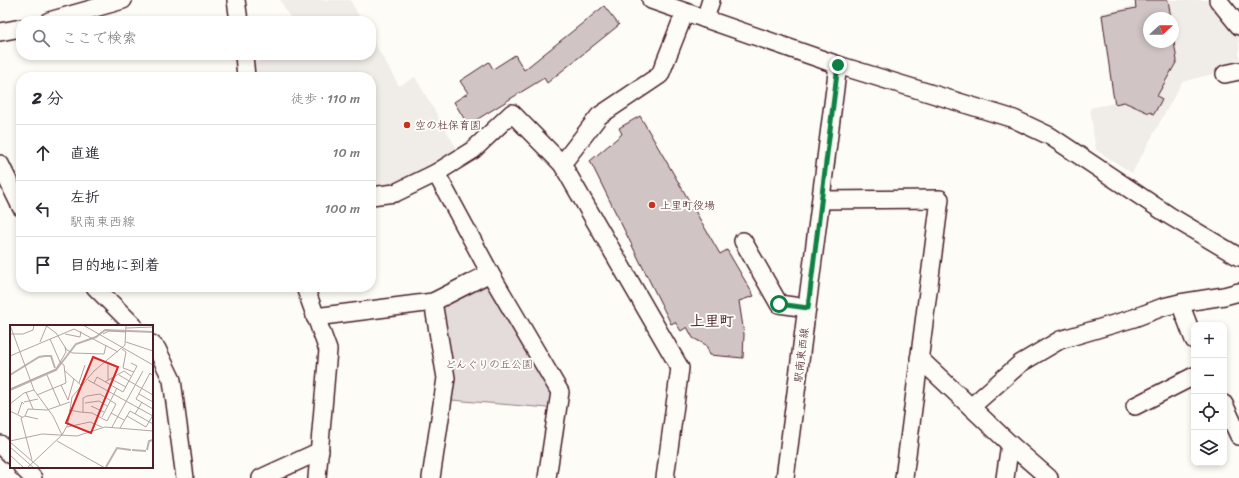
<!DOCTYPE html>
<html lang="ja">
<head>
<meta charset="utf-8">
<style>
  body { margin:0; font-family:Sriracha,"Klee One",sans-serif; background:#f7f7f7; color:#2b2b33 }
  .controls { position:absolute; right:12px; bottom:12px; display:grid; overflow:hidden; border-radius:8px; box-shadow:0 2px 6px #0003 }
  .controls button { width:36px; height:36px; display:grid; place-items:center; padding:0; border:0; border-bottom:1px solid #e1e1e2; background:#fff; color:#2b2b33; font:20px sans-serif }
  .compass { position:absolute; left:1143px; top:12px; width:36px; height:36px; border-radius:50%; background:#fff; box-shadow:0 2px 6px #0003; rotate:68deg }
  .stop { position:absolute; width:12px; height:12px; margin:-9px; border:3px solid #0b8043; border-radius:50%; background:#fff }
  .stop.end { background:#0b8043; border-color:#fff; box-shadow:0 1px 4px #0008 }
  .list { margin:0; padding:0; list-style:none }
  h2 { display:flex; justify-content:space-between; align-items:center; height:52px; margin:0; padding:0 16px; font-size:17px }
  h2 small { font-size:13px; font-weight:400; color:#7c7c81 }
  .list li { display:grid; grid-template-columns:26px 1fr auto; gap:12px; align-items:center; box-sizing:border-box; height:56px; padding:0 16px; border-top:1px solid #e1e1e2 }
  .list b { display:block; font-size:15px; white-space:nowrap }
  .list p { margin:0; font-size:13px; white-space:nowrap; color:#7c7c81 }
  .list em { font-size:13px; font-style:normal; color:#7c7c81 }
  .icon { flex:none; width:22px; height:22px; fill:none; stroke:currentColor; stroke-width:2; stroke-linecap:round; stroke-linejoin:round }
  .map { position:relative; flex:none; width:1239px; height:478px; overflow:hidden }
  .search { position:absolute; background:#fff; box-shadow:0 2px 6px #0003; left:16px; top:16px; width:360px; height:44px; display:flex; align-items:center; gap:10px; box-sizing:border-box; padding:0 14px; border-radius:16px; color:#7c7c81; font-size:15px }
  .panel { position:absolute; background:#fff; box-shadow:0 2px 6px #0003; left:16px; top:72px; width:360px; height:220px; border-radius:16px }
  .map>svg:first-child { display:block }
</style>
</head>
<body>
<div class="map">
<svg width="1239" height="478" viewBox="0 0 1239 478">
  <rect width="100%" height="100%" fill="#fdfcf7"/>
  <filter id="ink" filterUnits="userSpaceOnUse"><feTurbulence type="fractalNoise" baseFrequency=".025" numOctaves="2"/><feDisplacementMap in="SourceGraphic" scale="8" xChannelSelector="R" yChannelSelector="G"/><feConvolveMatrix kernelMatrix="1 2 1 2 8 2 1 2 1" color-interpolation-filters="sRGB"/></filter>
  <g filter="url(#ink)">
    <g fill="#f0ece8" fill-rule="evenodd">
      <polygon points="280,0 350,0 362,21 292,21"/>
      <path d="M1135,0H1214L1239,30V67L1182,82L1132,173L1096,150L1090,108L1115,103L1101,13L1135,6ZM1149,18H1173V42H1149Z"/>
      <polygon points="371,37 399,86 415,77 457,149 428,168 398,185 371,189 371,77 254,77 252,65 271,55 371,55"/>
    </g>
    <polygon fill="#e3dcda" stroke="#967e82" points="482,281 491,284 551,393 549,408 451,400 441,305"/>
    <g fill="#d0c5c4" stroke="#4a1f2b">
      <polygon points="1135,0 1168,0 1171,18 1149,18 1149,42 1173,42 1173,35 1177,61 1157,96 1162,99 1154,114 1150,112 1149,113 1124,102 1115,104 1113,94 1102,15 1136,8"/>
      <polygon points="604,6 619,25 547,83 544,78 468,125 454,102 468,93 460,81 489,62 493,69 515,55 524,70"/>
      <polygon points="640,116 720,254 727,250 754,296 739,301 744,334 743,358 710,355 706,345 693,338 687,327 681,331 675,322 671,324 590,161 622,134 619,128"/>
    </g>
    <g fill="none" stroke-linecap="round" stroke-linejoin="round">
      <defs>
        <g id="minor">
          <polyline points="236,0 239,21"/>
          <polyline points="651,0 838,65 1014,119 1050,136 1170,216 1239,257"/>
          <polyline points="1218,0 1239,26"/>
          <polyline points="705,19 711,0"/>
          <polyline points="49,21 123,0"/>
          <polyline points="0,32 21,28"/>
          <polyline points="244,55 246,77"/>
          <polyline points="1225,74 1239,71"/>
          <polyline points="0,164 21,207"/>
          <polyline points="562,164 599,116 660,75 685,12"/>
          <polyline points="436,173 490,273 560,392 547,478"/>
          <polyline points="371,196 395,193 436,173 473,150 512,113 562,164 680,368 665,478"/>
          <polyline points="822,200 940,199 904,478"/>
          <polyline points="743,241 779,304 807,308"/>
          <polyline points="95,287 134,326"/>
          <polyline points="305,287 328,350 317,478"/>
          <polyline points="1180,303 1194,340"/>
          <polyline points="315,317 433,302 490,273"/>
          <polyline points="152,344 157,349 172,380 185,478"/>
          <polyline points="919,358 1010,444 1049,478"/>
          <polyline points="1224,404 1239,436"/>
          <polyline points="1135,406 1194,376"/>
          <polyline points="971,407 1021,363 1060,340 1134,318 1163,307 1180,303 1224,296 1239,292"/>
          <polyline points="0,444 11,455"/>
          <polyline points="22,467 33,478"/>
          <polyline points="261,478 320,451"/>
          <polyline points="431,478 446,378 433,302"/>
          <polyline points="785,478 838,65"/>
          <polyline points="1005,478 1010,444"/>
        </g>
      </defs>
      <use href="#minor" stroke="#4a1f2b" stroke-width="20"/>
      <use href="#minor" stroke="#fdfcf7" stroke-width="17"/>
    </g>
  </g>
  <g fill="none" stroke-linecap="round" stroke-linejoin="round" filter="url(#ink)">
    <polyline stroke="#0b8043" stroke-width="5" points="779,304 808,308 838,65"/>
  </g>
  <g fill="#c8321e" stroke="#fdfcf7" stroke-width="1.5">
    <circle cx="407" cy="125" r="4"/>
    <circle cx="652" cy="205" r="4"/>
  </g>
  <g text-anchor="middle" stroke-width="4" stroke-linejoin="round" paint-order="stroke">
    <g font-size="11" fill="#4a1f2b" stroke="#fdfcf7" text-anchor="start">
      <text x="415" y="129">空の杜保育園</text>
      <text x="660" y="209">上里町役場</text>
    </g>
    <g font-size="11" fill="#4a1f2b" stroke="#fdfcf7">
      <text transform="translate(801 355) rotate(-83)" y="4">駅南東西線</text>
    </g>
    <g font-size="11" fill="#704e57" stroke="#fdfcf7">
      <text x="489" y="368">どんぐりの丘公園</text>
    </g>
    <g font-size="15" font-weight="bold" fill="#4a1f2b" stroke="#fdfcf7">
      <text x="712" y="326">上里町</text>
    </g>
  </g>
  <g transform="translate(10 325)">
    <rect width="143" height="143" fill="#fdfcf7"/>
    <path fill="none" stroke="#c0b1b1" stroke-width="2" d="M0,50L29,32L35,31H41L45,43M0,65L46,45L66,19L86,12L95,5L143,7M122,125L136,126M137,125L139,116L143,115M96,142L107,123L121,125"/>
    <path fill="none" stroke="#b5a4a5" stroke-width="1" d="M0,0L24,65L43,91L52,110M35,0L46,8L57,25L63,28L94,29L96,20M73,0L143,40M116,3L143,2M0,9H13L23,5L24,0M55,9L70,12L71,6M93,9L99,6L116,7M30,17L37,0M116,17L143,26M112,24L116,27L113,43L124,47M0,31L64,4L108,27M98,37V55M55,46L72,61M37,50L50,80M109,50L143,70M143,51L140,48L126,74L143,84M101,54L116,62M78,55L143,91M95,57L114,46L121,51M69,58L75,40M84,58L87,52L113,67L127,41L121,38M51,60L58,75M0,64L46,44L56,27L55,22M16,67L23,84M129,69L143,77M27,70L56,58L54,40L50,37L40,14M58,75L64,54M14,77L28,74M75,78L89,76L97,81M0,79L14,68L24,65M81,81L94,87M59,85L70,87L82,88L97,96L106,79L90,69L77,71L73,73V87M0,86L12,92M101,88L114,95M8,89L12,77L14,79M125,89L132,77M15,91L28,94M117,91L136,102M92,92L107,63M57,102L80,97L92,102M102,102L133,46M136,102L143,90M110,103L120,86L143,99M0,116L32,109L67,111L95,102L143,106M47,116L95,143M0,117L30,143M0,122L24,143M0,130L14,143M22,135L11,93L15,91L18,84L37,85L60,77M17,143L52,110L58,99L62,72L84,46L115,20L116,0"/>
    <path fill="#d62828" fill-opacity="0.15" stroke="#d62828" stroke-width="2" d="M83,32L108,42L81,108L56,98Z"/>
    <rect width="143" height="143" fill="none" stroke="#4a1f2b" stroke-width="2"/>
  </g>
</svg>
<div class="controls">
<button>+</button>
<button>−</button>
<button><svg class="icon" aria-label="locate" viewBox="0 0 24 24"><circle cx="12" cy="12" r="6"/><path d="M12 2v4M12 18v4M2 12h4M18 12h4"/></svg></button>
<button><svg class="icon" aria-label="layers" viewBox="0 0 24 24"><path d="M12 4l9 5-9 5-9-5zM3 14l9 5 9-5"/></svg></button>
</div>
<svg class="compass" viewBox="-18 -18 36 36"><path d="M0-13l5 13h-10z" fill="#e53935"/><path d="M0 13l5-13h-10z" fill="#7c7c81"/></svg>
<div class="stop" style="left:779px;top:304px"></div>
<div class="stop end" style="left:838px;top:65px"></div>
<div class="search"><svg class="icon" aria-label="search" viewBox="0 0 24 24"><circle cx="10" cy="10" r="6"/><path d="M15 15l6 6"/></svg>ここで検索</div>
<section class="panel">
<h2>2 分<small>徒歩 · 110 m</small></h2>
<ul class="list">
<li><svg class="icon" aria-label="ahead" viewBox="0 0 24 24"><path d="M12 20V5M6 11l6-6 6 6"/></svg><div><b>直進</b></div><em>10 m</em></li>
<li><svg class="icon" aria-label="left" viewBox="0 0 24 24"><path d="M17 20v-9H6M10 6l-5 5 5 5"/></svg><div><b>左折</b><p>駅南東西線</p></div><em>100 m</em></li>
<li><svg class="icon" aria-label="arrive" viewBox="0 0 24 24"><path d="M6 21V4h12l-3 4 3 4H6"/></svg><div><b>目的地に到着</b></div></li>
</ul>
</section>
</div>
</body>
</html>
